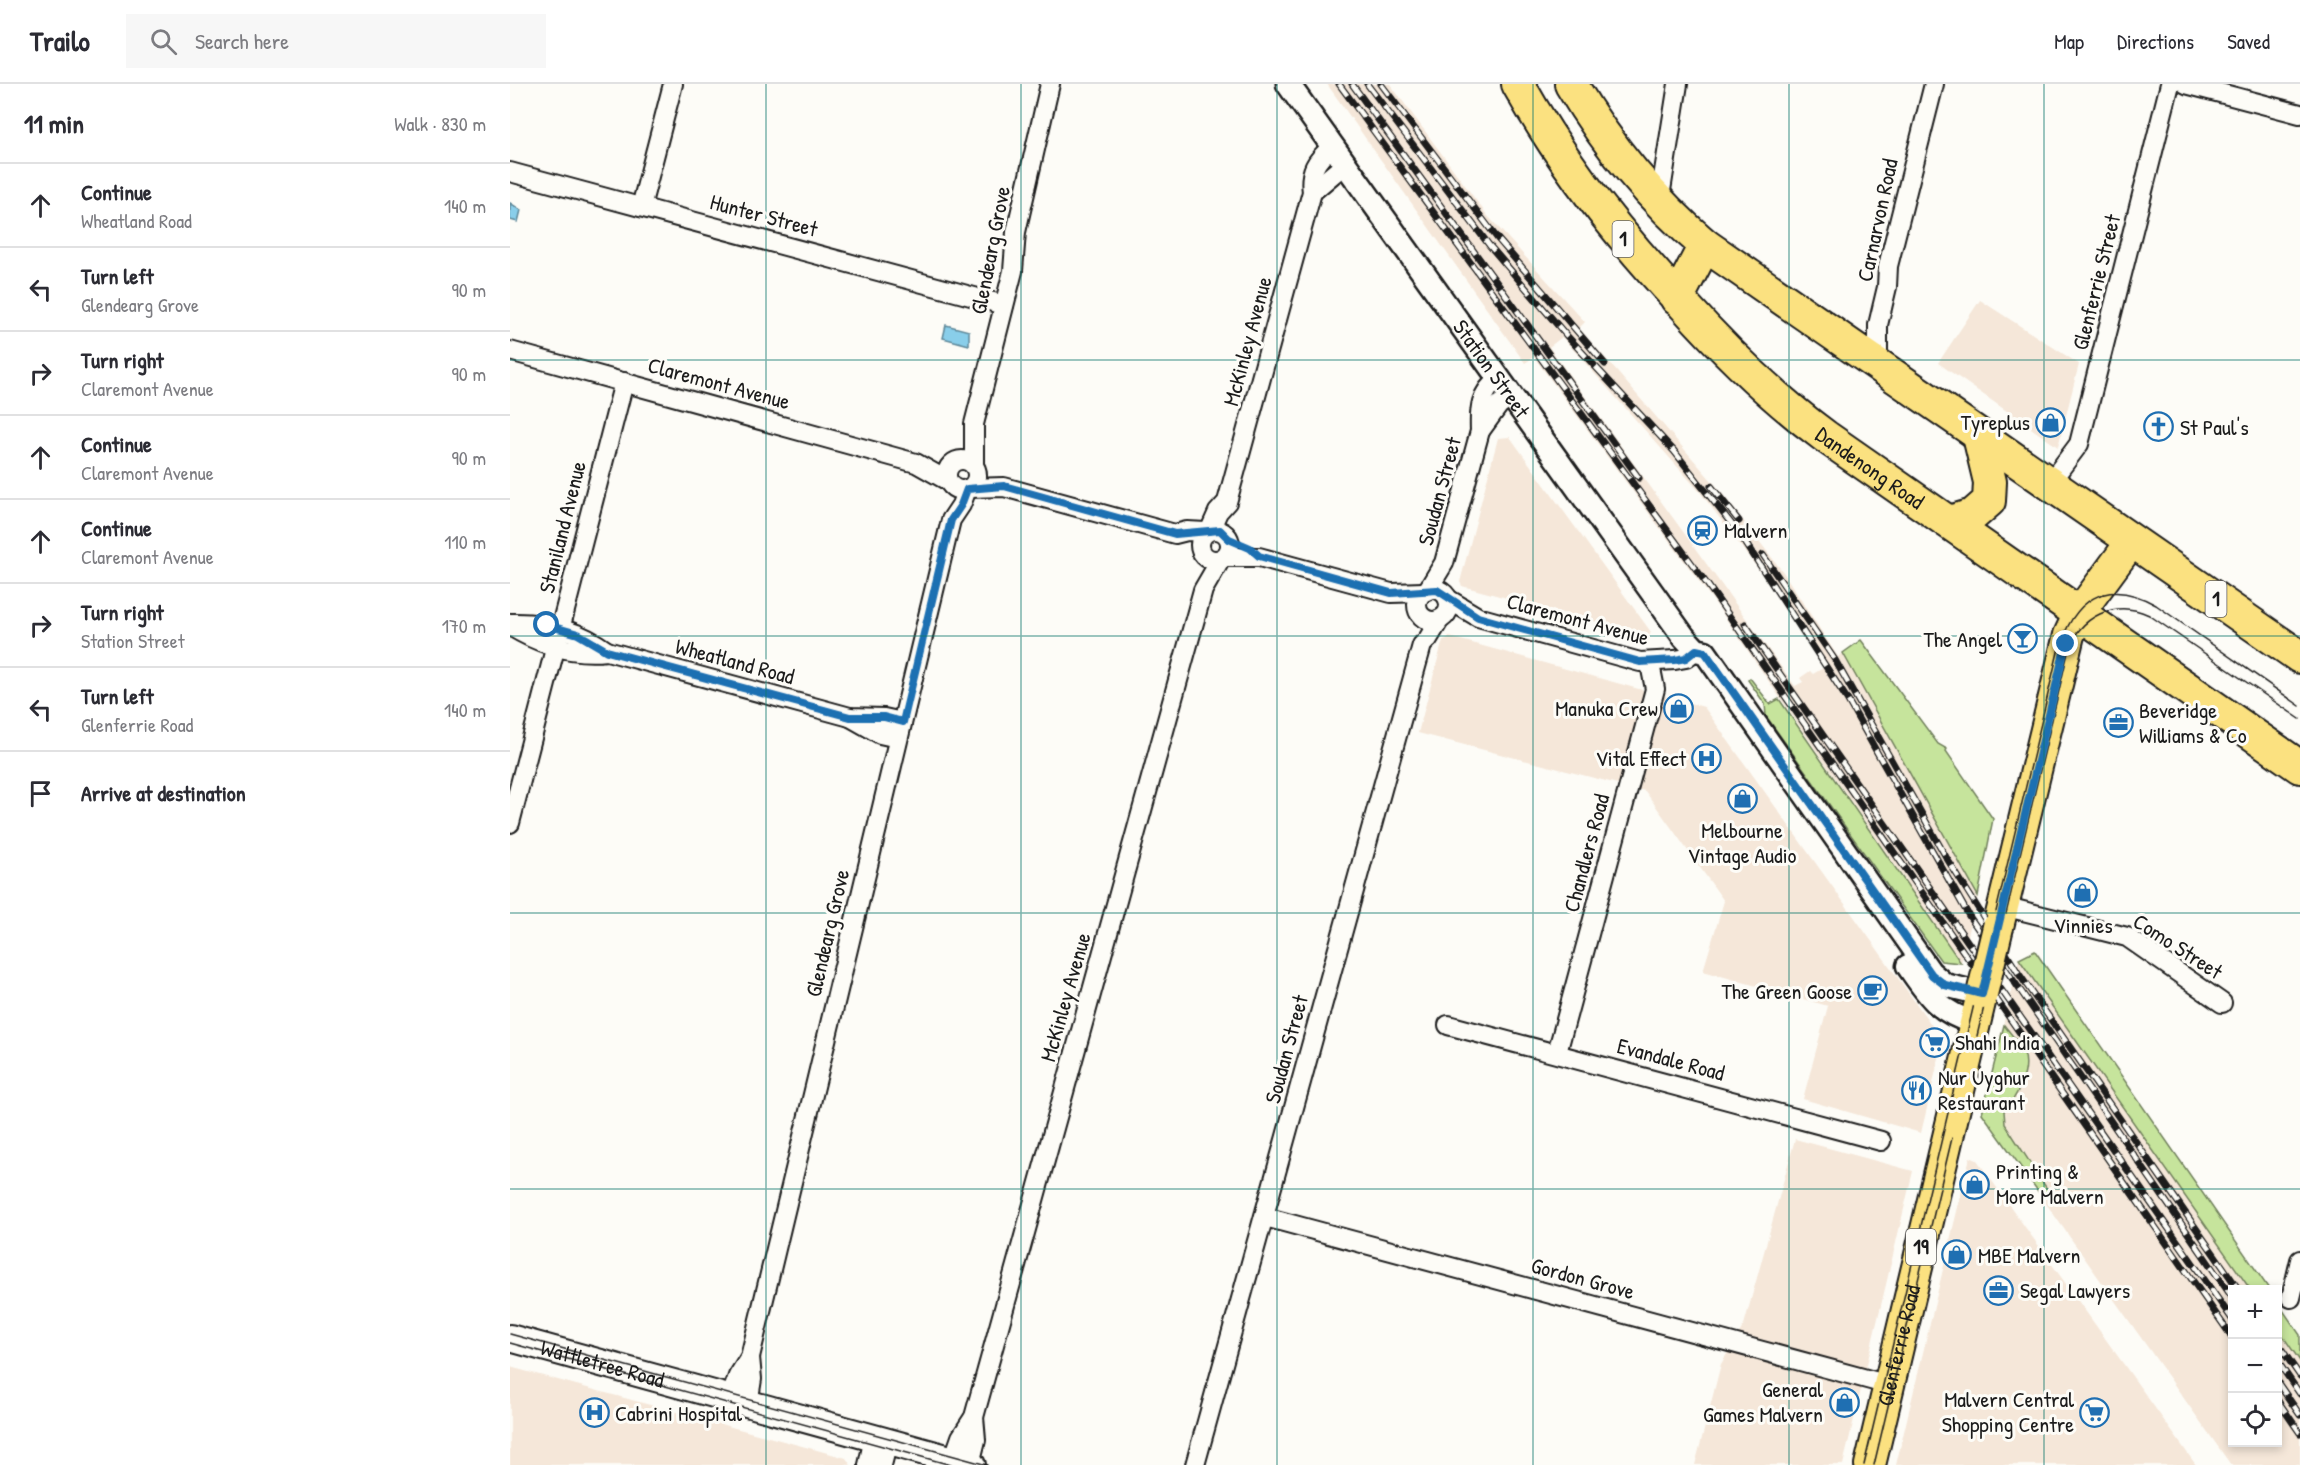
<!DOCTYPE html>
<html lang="en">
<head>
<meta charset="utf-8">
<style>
  body { margin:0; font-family:"Patrick Hand",sans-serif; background:#f7f7f7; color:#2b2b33 }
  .controls { position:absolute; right:18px; bottom:18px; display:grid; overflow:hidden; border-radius:0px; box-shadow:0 3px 9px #0003 }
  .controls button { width:54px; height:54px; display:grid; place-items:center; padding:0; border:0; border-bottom:2px solid #e1e1e2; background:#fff; color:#2b2b33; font:30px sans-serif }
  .stop { position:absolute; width:18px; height:18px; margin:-14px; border:4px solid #1f6fb2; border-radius:50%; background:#fff }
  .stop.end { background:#1f6fb2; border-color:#fff; box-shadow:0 2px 6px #0008 }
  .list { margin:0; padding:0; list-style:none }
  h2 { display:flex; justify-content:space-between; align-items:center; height:78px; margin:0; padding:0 24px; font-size:26px }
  h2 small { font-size:20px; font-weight:400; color:#7c7c81 }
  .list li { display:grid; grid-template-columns:39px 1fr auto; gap:18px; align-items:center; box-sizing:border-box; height:84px; padding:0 24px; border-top:2px solid #e1e1e2 }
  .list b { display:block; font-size:22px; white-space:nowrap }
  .list p { margin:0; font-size:20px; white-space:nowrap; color:#7c7c81 }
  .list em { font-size:20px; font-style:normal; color:#7c7c81 }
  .icon { flex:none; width:33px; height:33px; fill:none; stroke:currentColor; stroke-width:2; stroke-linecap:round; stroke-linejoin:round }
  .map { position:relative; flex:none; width:1790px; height:1381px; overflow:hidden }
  header { display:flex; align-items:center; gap:36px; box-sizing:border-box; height:84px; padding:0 30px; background:#fff; border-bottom:2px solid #e1e1e2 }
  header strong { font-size:28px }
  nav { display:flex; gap:33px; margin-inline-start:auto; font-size:21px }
  .search { width:420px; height:54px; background:#f7f7f7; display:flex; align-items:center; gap:15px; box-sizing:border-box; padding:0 21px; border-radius:0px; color:#7c7c81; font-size:22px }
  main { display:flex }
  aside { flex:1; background:#fff }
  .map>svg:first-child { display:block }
</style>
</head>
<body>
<header>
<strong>Trailo</strong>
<div class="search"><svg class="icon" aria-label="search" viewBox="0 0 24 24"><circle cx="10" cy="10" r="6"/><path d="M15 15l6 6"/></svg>Search here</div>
<nav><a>Map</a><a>Directions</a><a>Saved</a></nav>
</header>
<main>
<aside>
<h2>11 min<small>Walk · 830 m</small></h2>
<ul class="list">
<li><svg class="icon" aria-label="ahead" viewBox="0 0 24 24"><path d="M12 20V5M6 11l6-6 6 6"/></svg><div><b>Continue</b><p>Wheatland Road</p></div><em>140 m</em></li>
<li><svg class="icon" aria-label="left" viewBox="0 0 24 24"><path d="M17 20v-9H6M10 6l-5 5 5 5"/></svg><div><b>Turn left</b><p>Glendearg Grove</p></div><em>90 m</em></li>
<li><svg class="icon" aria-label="right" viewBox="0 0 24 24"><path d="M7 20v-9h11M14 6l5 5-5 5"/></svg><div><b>Turn right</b><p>Claremont Avenue</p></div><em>90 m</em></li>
<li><svg class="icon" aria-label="ahead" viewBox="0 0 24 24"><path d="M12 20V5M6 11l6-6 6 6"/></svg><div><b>Continue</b><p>Claremont Avenue</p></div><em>90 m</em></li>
<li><svg class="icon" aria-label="ahead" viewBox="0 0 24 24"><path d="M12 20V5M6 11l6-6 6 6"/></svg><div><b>Continue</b><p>Claremont Avenue</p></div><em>110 m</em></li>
<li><svg class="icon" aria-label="right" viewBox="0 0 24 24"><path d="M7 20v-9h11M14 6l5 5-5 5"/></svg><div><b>Turn right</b><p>Station Street</p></div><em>170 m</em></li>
<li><svg class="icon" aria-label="left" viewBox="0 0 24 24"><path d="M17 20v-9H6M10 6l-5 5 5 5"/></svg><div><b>Turn left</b><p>Glenferrie Road</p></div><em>140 m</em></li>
<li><svg class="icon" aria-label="arrive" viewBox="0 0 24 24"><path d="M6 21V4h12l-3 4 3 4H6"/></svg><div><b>Arrive at destination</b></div></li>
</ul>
</aside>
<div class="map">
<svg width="1790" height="1381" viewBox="0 0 1790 1381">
  <rect width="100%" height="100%" fill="#fdfcf7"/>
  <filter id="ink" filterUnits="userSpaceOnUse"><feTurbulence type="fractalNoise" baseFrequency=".0167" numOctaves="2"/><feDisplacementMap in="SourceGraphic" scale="12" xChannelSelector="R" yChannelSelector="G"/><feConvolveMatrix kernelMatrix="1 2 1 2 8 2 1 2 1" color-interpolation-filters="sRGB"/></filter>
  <g filter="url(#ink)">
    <g fill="#f5e7d9" fill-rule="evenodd">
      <path d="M817,0H880L977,131L1075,238L1069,244L1208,404L1273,488L1328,573L1333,569L1468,812L1451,879L1208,523L1024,273L1015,279ZM1052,253L1190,408L1251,489L1313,584L1303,590L1300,587L1290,594L1293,598L1285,602L1039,263Z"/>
      <polygon points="1470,216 1569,280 1548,363 1428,279"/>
      <polygon points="1000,353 1141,548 1139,552 952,502 950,498 988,354"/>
      <polygon points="940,553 1194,623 1433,957 1411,1049 1293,1015 1318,922 1193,887 1214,817 1135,707 908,649 933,556"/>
      <polygon points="1523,868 1755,1205 1722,1206 1722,1358 1768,1358 1768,1223 1790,1256 1790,1381 1721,1381 1472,1029 1509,875"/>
      <polygon points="1285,1055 1403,1087 1333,1381 1185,1381 1211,1280 1234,1241"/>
      <polygon points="1460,1073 1467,1076 1686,1381 1386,1381"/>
      <polygon points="0,1283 336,1374 341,1381 0,1381"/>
    </g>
    <g fill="#c6e49c" stroke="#71805c" stroke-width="1.5">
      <polygon points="1351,556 1428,660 1437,665 1436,667 1483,735 1468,812 1333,569"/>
      <polygon points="1240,594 1260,620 1269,615 1451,879 1431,877 1256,632 1255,620 1238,596"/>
      <polygon points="1525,867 1759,1205 1740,1205 1509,875"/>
      <path d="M1494,941C1500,949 1510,959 1514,969C1521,988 1506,1014 1494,1027L1495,1040L1539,1108L1533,1114L1472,1029Z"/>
      <polygon points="1768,1219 1790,1251 1790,1277 1768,1245"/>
    </g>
    <g fill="#89ceea" stroke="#5d8798" stroke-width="1.5">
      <polygon points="0,119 11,126 8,138 0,136"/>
      <polygon points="436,241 459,247 459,261 433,254"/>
    </g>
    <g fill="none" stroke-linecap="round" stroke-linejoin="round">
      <defs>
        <g id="minor">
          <polyline points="1676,0 1790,30"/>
          <polyline points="0,88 494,221"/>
          <polyline points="802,108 835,80"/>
          <polyline points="1149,119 1168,0"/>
          <polyline points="131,123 163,0"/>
          <polyline points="0,267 406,379 438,397"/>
          <polyline points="1368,283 1368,241 1377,203 1378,182 1424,0"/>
          <polyline points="970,347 989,321 1001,312"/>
          <circle cx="452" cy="391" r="15"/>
          <polyline points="464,382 464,340 503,187 506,148 540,0"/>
          <polyline points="1539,400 1569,360 1660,0"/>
          <polyline points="460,404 494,403 665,450 677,447 696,448"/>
          <circle cx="705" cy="461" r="15"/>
          <path d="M700,446L708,428L717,418L802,108C799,87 806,76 822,63"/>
          <polyline points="714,473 749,473 881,509 914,508"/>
          <circle cx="923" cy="521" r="16"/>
          <path d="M917,507L934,479L970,347C969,324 970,309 989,294"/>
          <polyline points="938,515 968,533 1130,578 1165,576 1176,574 1186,566"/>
          <path d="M0,539C35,538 69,546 97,567"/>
          <path d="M0,542C29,560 63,571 97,567L340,633L374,634L392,638"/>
          <polyline points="340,633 370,650 388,654"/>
          <polyline points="0,739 114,298"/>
          <polyline points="1493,822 1617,853 1712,919"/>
          <polyline points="938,941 1371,1057"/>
          <polyline points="1047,969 1145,605 1140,580"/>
          <polyline points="755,1133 1379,1301"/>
          <polyline points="1781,1214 1790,1176"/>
          <polyline points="220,1315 228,1292 240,1273 441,436 451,421 457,405"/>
          <polyline points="238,1320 242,1295 240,1273"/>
          <polyline points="443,1376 451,1353 464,1333 693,506 711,475"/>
          <polyline points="460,1380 466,1356 464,1333"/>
          <polyline points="358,1381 364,1354"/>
          <polyline points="372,1381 378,1358"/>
          <polyline points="685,1381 912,561 918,555 930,535"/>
        </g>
        <g id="tertiary">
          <path id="s1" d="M778,0L1174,553L1186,566L1195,568L1420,888L1435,901L1472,910"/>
          <path d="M1398,882C1419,912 1428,928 1465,939"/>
        </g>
        <g id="secondary">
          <path id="s2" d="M0,1254L462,1381"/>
        </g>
        <g id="primary">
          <polyline points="1488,843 1559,551 1569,529 1622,457"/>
          <path id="s3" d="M1360,1381L1472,910"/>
        </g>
        <g id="trunk">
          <path id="s4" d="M1008,0C1053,81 1109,152 1172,219C1216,268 1263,314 1316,353L1790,683"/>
          <path d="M1061,0C1097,61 1141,115 1195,161L1790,573"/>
          <polyline points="1167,215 1195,161"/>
          <polyline points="1439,438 1463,431 1479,417 1480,398 1469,352"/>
        </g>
      </defs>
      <use href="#minor" stroke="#1c1c1c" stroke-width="22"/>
      <use href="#tertiary" stroke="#1c1c1c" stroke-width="27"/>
      <use href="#secondary" stroke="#1c1c1c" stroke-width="30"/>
      <use href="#primary" stroke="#1c1c1c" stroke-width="34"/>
      <use href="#trunk" stroke="#1c1c1c" stroke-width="36"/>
      <use href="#minor" stroke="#fdfcf7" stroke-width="18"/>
      <use href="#tertiary" stroke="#fdfcf7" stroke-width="22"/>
      <use href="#secondary" stroke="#fdfcf7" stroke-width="26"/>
      <use href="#primary" stroke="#fbe180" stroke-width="30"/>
      <use href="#trunk" stroke="#fbe180" stroke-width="32"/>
      <g stroke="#1c1c1c" stroke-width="1.5">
        <path d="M1467,952L1558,568C1569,532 1605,515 1639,531L1790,635"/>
        <polyline points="0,1250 477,1381"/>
        <polyline points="0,1259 441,1381"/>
        <path d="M1354,1381L1548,568C1563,516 1595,492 1646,521L1790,622"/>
        <polyline points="1364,1381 1442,1054"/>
      </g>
      <defs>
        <g id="rail">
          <polyline points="829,0 1197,500 1722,1253"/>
          <polyline points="842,0 1129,394"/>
          <polyline points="857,0 979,161 1056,251 1164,367 1231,452 1337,615 1459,832 1722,1213"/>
          <polyline points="871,0 987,154 1095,280"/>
          <polyline points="1201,402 1229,437"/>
          <polyline points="1253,471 1325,576 1436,773 1509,890 1729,1206"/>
          <polyline points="1235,540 1722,1235"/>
          <polyline points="1768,1260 1790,1292"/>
          <polyline points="1768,1278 1790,1310"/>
          <polyline points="1768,1299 1790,1331"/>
          <polyline points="1768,1317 1790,1349"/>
        </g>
      </defs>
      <use href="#rail" stroke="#1c1c1c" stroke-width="7"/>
      <use href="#rail" stroke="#fdfcf7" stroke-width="4.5" stroke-dasharray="14" stroke-linecap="butt"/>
      <defs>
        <polyline id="primary-bridge" points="1472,910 1488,843"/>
      </defs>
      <use href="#primary-bridge" stroke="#1c1c1c" stroke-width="34" stroke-linecap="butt"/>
      <use href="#primary-bridge" stroke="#fbe180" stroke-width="30"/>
    </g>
  </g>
  <g fill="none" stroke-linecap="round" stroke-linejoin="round" filter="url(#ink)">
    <polyline stroke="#1f6fb2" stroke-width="8" points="37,541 68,550 97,567 340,633 374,633 393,638 441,436 451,421 457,405 494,402 665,450 710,446 719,455 740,464 749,472 881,509 927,506 968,533 1130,578 1165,576 1176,574 1186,566 1195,568 1422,891 1435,901 1472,910 1556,560"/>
  </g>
  <path fill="none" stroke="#0f766e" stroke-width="1.5" stroke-opacity="0.55" d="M256,0V1381M511,0V1381M767,0V1381M1023,0V1381M1279,0V1381M1534,0V1381M0,276H1790M0,552H1790M0,829H1790M0,1105H1790"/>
  <defs>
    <symbol id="shop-ring" viewBox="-11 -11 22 22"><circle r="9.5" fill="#fdfcf7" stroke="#1f6fb2" stroke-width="1.5"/><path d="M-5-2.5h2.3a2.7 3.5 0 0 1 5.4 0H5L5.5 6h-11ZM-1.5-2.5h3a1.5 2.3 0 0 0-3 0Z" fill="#1f6fb2"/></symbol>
    <symbol id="church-ring" viewBox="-11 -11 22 22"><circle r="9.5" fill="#fdfcf7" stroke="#1f6fb2" stroke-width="1.5"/><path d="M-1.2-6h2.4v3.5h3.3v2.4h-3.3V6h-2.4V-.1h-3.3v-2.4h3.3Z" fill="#1f6fb2"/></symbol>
    <symbol id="station-ring" viewBox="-11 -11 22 22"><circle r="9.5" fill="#fdfcf7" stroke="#1f6fb2" stroke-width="1.5"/><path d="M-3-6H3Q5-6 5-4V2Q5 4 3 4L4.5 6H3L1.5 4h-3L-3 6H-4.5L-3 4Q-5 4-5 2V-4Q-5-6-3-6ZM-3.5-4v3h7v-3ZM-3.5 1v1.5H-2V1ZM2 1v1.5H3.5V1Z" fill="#1f6fb2"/></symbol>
    <symbol id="bar-ring" viewBox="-11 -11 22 22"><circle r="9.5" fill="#fdfcf7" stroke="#1f6fb2" stroke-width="1.5"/><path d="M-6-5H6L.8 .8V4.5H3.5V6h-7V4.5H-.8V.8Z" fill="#1f6fb2"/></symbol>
    <symbol id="office-ring" viewBox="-11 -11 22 22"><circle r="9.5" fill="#fdfcf7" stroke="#1f6fb2" stroke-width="1.5"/><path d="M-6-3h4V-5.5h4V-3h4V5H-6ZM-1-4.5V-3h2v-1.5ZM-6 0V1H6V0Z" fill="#1f6fb2"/></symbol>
    <symbol id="hospital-ring" viewBox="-11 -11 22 22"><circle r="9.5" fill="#fdfcf7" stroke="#1f6fb2" stroke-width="1.5"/><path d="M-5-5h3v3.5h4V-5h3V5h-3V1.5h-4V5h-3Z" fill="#1f6fb2"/></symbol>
    <symbol id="cafe-ring" viewBox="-11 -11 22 22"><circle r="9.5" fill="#fdfcf7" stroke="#1f6fb2" stroke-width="1.5"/><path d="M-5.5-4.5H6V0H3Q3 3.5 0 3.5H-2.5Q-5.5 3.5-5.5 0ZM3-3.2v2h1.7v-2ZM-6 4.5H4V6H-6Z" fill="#1f6fb2"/></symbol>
    <symbol id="supermarket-ring" viewBox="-11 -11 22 22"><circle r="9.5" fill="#fdfcf7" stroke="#1f6fb2" stroke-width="1.5"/><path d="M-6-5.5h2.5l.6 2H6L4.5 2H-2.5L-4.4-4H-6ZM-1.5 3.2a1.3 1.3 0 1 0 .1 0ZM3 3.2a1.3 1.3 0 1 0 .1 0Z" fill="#1f6fb2"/></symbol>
    <symbol id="restaurant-ring" viewBox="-11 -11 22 22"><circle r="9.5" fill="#fdfcf7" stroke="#1f6fb2" stroke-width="1.5"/><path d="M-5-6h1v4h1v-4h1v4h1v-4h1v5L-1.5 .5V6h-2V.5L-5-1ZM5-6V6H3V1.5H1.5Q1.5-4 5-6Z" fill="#1f6fb2"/></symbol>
  </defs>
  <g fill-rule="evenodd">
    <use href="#shop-ring" x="1524" y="322" width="33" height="33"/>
    <use href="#church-ring" x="1632" y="326" width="33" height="33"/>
    <use href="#station-ring" x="1176" y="430" width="33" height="33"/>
    <use href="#bar-ring" x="1496" y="538" width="33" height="33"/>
    <use href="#shop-ring" x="1152" y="608" width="33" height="33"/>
    <use href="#office-ring" x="1592" y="622" width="33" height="33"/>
    <use href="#hospital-ring" x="1180" y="658" width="33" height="33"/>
    <use href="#shop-ring" x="1216" y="698" width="33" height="33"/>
    <use href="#shop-ring" x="1556" y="792" width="33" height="33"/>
    <use href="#cafe-ring" x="1346" y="890" width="33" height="33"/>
    <use href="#supermarket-ring" x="1408" y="942" width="33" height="33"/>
    <use href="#restaurant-ring" x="1390" y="990" width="33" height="33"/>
    <use href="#shop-ring" x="1448" y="1084" width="33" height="33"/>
    <use href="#shop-ring" x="1430" y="1154" width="33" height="33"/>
    <use href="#office-ring" x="1472" y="1190" width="33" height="33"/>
    <use href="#shop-ring" x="1318" y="1302" width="33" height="33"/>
    <use href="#supermarket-ring" x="1568" y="1312" width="33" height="33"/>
    <use href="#hospital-ring" x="68" y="1312" width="33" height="33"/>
  </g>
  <g text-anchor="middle" stroke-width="6" stroke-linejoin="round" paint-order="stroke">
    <g fill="#fdfcf7" stroke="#605f5e" stroke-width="1.5">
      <rect x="1102.5" y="137" width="21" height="36" rx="4.5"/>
      <rect x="1695.5" y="497" width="21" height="36" rx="4.5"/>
      <rect x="1396" y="1145" width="30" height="36" rx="4.5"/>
    </g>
    <g font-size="21" font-weight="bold" fill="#1c1c1c">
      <text x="1113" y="162">1</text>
      <text x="1706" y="522">1</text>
      <text x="1411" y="1170">19</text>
    </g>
    <g font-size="22" fill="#1c1c1c" stroke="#fdfcf7">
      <text transform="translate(254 131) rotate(15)" y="8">Hunter Street</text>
      <text transform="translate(1367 136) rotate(-78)" y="8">Carnarvon Road</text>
      <text transform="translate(480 166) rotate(-79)" y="8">Glendearg Grove</text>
      <text transform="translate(1586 198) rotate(-76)" y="8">Glenferrie Street</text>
      <text transform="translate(737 257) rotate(-75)" y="8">McKinley Avenue</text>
      <text dy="8" stroke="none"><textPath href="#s1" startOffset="350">Station Street</textPath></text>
      <text transform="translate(209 299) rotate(15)" y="8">Claremont Avenue</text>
      <text dy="8" stroke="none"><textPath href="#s4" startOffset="525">Dandenong Road</textPath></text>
      <text transform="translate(929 407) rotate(-75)" y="8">Soudan Street</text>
      <text transform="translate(52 443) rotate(-76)" y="8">Staniland Avenue</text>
      <text transform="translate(1068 535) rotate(15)" y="8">Claremont Avenue</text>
      <text transform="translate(225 577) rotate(15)" y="8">Wheatland Road</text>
      <text transform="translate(1076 769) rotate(-75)" y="8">Chandlers Road</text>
      <text transform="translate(317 849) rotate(-77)" y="8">Glendearg Grove</text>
      <text transform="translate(1668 862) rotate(33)" y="8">Como Street</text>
      <text transform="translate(555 913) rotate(-74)" y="8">McKinley Avenue</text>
      <text transform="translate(776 965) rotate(-75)" y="8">Soudan Street</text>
      <text transform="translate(1161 975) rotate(15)" y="8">Evandale Road</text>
      <text transform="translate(1073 1194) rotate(15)" y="8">Gordon Grove</text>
      <text dy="8" stroke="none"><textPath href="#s3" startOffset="123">Glenferrie Road</textPath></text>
      <text dy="8" stroke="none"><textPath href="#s2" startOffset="96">Wattletree Road</textPath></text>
    </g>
    <g font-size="22" fill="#1c1c1c" stroke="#fdfcf7" text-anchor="start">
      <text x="1520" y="346" text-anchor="end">Tyreplus</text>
      <text x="1670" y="351">St Paul's</text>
      <text x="1214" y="454">Malvern</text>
      <text x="1492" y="563" text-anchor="end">The Angel</text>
      <text x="1148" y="632" text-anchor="end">Manuka Crew</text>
      <text x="1629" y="634">Beveridge<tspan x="1629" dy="25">Williams &amp; Co</tspan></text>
      <text x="1176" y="682" text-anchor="end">Vital Effect</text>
      <text x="1232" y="754" text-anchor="middle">Melbourne<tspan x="1232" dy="25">Vintage Audio</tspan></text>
      <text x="1573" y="849" text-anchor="middle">Vinnies</text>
      <text x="1342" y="915" text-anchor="end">The Green Goose</text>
      <text x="1445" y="966">Shahi India</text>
      <text x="1428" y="1001">Nur Uyghur<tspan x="1428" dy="25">Restaurant</tspan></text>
      <text x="1486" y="1095">Printing &amp;<tspan x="1486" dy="25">More Malvern</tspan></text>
      <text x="1468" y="1179">MBE Malvern</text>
      <text x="1510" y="1214">Segal Lawyers</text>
      <text x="1313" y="1313" text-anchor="end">General<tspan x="1313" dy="25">Games Malvern</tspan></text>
      <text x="1564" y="1323" text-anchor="end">Malvern Central<tspan x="1564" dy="25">Shopping Centre</tspan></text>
      <text x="105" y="1337">Cabrini Hospital</text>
    </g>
  </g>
</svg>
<div class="controls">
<button>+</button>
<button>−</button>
<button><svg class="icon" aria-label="locate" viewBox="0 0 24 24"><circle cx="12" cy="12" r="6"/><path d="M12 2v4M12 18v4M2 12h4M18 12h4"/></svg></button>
</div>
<div class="stop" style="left:37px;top:541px"></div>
<div class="stop end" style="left:1556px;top:560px"></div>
</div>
</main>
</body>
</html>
